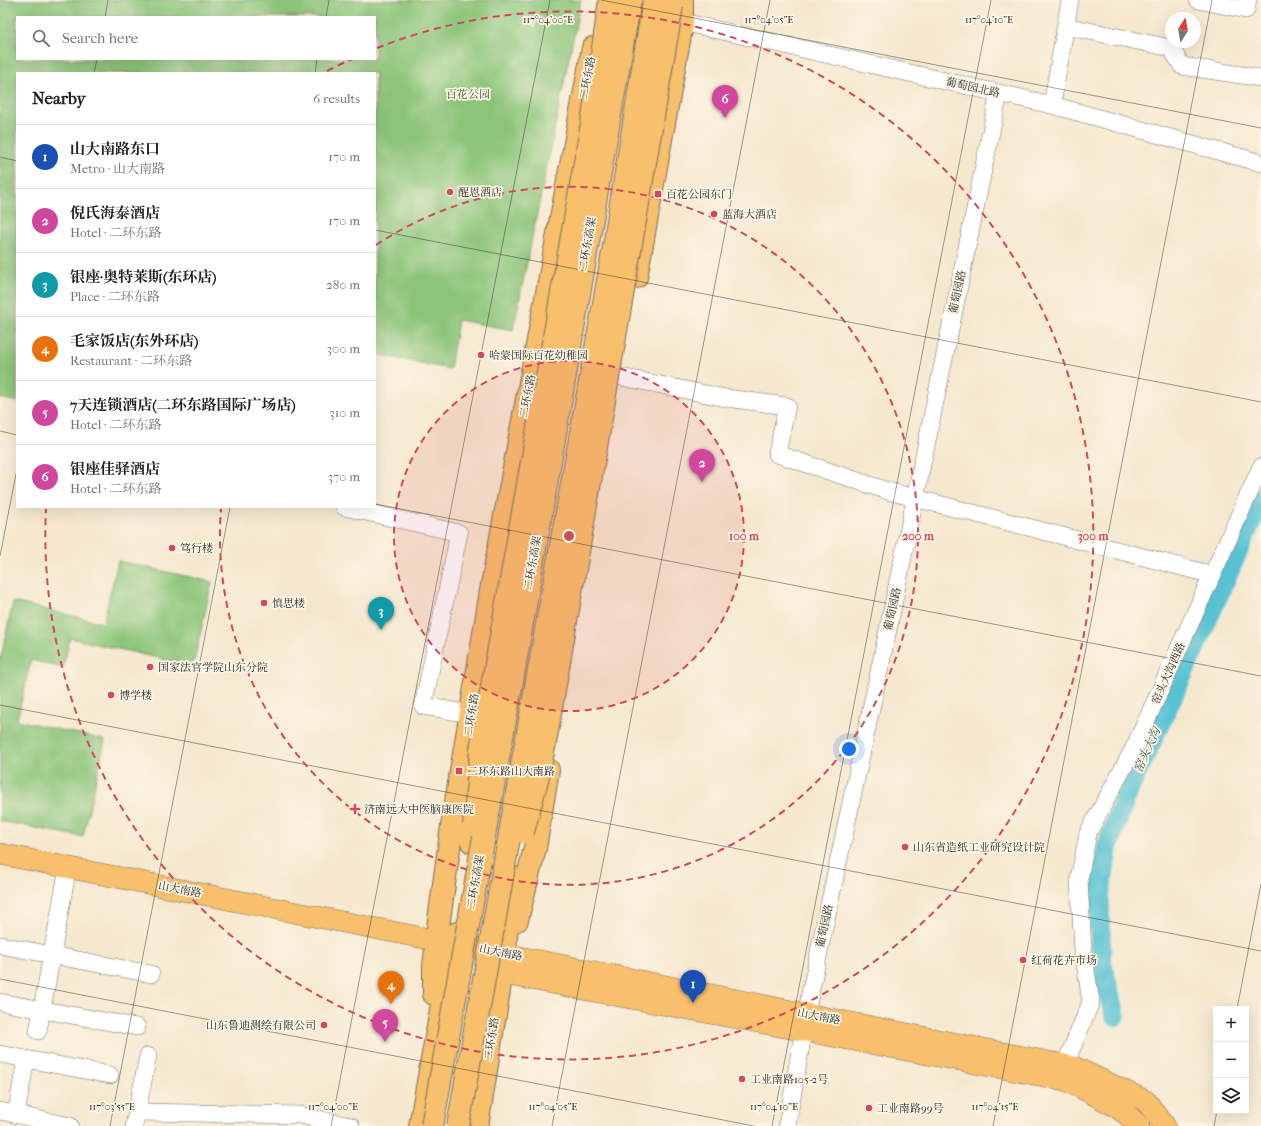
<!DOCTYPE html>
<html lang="en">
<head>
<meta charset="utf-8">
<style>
  body { margin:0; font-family:"IM FELL French Canon","Noto Serif SC",serif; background:#f2f2f2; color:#202124 }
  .controls { position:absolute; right:12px; bottom:12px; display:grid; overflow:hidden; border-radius:0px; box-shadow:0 4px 16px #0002 }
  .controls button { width:36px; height:36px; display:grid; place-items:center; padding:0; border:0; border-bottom:1px solid #e0e0e0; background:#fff; color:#202124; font:20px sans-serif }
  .compass { position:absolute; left:1165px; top:12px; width:36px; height:36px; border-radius:50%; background:#fff; box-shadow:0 4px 16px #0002; rotate:11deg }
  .you { position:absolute; left:849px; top:749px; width:14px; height:14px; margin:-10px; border:3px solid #fff; border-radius:50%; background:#1a73e8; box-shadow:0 0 0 6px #1a73e833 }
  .badge { display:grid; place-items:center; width:26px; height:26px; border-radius:50%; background:#b45309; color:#fff; font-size:13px; font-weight:700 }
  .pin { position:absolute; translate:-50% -33px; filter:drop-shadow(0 1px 2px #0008) }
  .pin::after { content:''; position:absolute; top:21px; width:14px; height:12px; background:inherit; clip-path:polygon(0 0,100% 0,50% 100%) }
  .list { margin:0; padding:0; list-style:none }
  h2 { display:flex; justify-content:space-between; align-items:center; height:52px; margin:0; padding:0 16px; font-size:17px }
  h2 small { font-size:13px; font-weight:400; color:#757577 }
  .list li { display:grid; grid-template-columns:26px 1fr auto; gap:12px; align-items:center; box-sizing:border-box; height:64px; padding:0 16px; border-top:1px solid #e0e0e0 }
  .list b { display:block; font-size:15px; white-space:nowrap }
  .list p { margin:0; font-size:13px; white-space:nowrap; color:#757577 }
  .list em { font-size:13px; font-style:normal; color:#757577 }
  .icon { flex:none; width:22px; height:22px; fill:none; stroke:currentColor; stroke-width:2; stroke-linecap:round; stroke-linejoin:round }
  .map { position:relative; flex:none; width:1261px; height:1126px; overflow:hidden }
  .search { position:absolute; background:#fff; box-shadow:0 4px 16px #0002; left:16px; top:16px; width:360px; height:44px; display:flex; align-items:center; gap:10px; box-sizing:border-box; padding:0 14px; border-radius:0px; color:#757577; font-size:15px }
  .panel { position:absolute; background:#fff; box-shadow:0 4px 16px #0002; left:16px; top:72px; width:360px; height:436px; border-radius:0px }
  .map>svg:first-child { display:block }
</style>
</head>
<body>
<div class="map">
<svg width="1261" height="1126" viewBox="0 0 1261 1126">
  <rect width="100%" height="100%" fill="#fcf5e5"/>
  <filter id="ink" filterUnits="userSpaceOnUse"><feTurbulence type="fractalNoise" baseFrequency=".025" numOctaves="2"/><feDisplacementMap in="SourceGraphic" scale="8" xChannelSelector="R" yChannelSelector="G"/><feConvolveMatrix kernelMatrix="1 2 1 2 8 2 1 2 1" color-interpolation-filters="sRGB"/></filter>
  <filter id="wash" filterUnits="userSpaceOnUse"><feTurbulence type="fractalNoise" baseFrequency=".012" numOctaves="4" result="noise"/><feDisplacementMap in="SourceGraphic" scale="16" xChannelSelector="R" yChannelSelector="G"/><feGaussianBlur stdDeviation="0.9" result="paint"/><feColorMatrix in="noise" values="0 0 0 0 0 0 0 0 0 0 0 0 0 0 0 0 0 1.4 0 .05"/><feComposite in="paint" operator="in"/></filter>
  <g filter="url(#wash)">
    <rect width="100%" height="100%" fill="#f6e8cf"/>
    <g fill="#8cc579" stroke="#5c7852" fill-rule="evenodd">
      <path d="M0,0H581L513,330L458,320L450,369L375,354V73H17V402L0,398ZM17,17H375V59H17Z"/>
      <polygon points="118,561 212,582 193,666 70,638 63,668 31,660 17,720 105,740 83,837 0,821 0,661 13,602 103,623"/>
    </g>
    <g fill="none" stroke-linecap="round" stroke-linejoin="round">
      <polyline stroke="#58c2d3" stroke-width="21" points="1115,1016 1101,962 1099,898 1108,845 1127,793 1180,680 1261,499"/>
    </g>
  </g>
  <g filter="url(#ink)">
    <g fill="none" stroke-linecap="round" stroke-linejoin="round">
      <defs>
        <g id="minor">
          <polyline points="1198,0 1246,10 1248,0"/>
          <polyline points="682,22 1052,105 1261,163"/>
          <polyline points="1065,26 1171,48 1182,66 1261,78"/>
          <polyline points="1052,105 1070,0"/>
          <polyline points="616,376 726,398 787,406 777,454 888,491 1213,575"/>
          <polyline points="344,507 459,533 423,706 471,714"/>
          <polyline points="0,945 151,974"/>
          <polyline points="0,1002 137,1027"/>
          <polyline points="38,1031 68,867"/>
          <polyline points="0,1054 26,1059"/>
          <polyline points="1065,1065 1091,1002 1083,951 1079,879 1088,833 1134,748 1261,467"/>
          <polyline points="0,1111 70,1126"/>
          <polyline points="137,1112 300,1115 351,1126"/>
          <polyline points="16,1115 26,1059 110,1075"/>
          <polyline points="134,1126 148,1056"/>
          <polyline points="787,1126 810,994 886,639 999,93"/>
        </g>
        <g id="major">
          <polyline points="0,854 1074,1067 1146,1101 1165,1126"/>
          <path d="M488,963L502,972L514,976L1065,1080C1090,1093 1120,1105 1139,1126"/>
        </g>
        <g id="highway">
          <polyline points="636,277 682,24 682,0"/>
          <polyline points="461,807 472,842"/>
          <polyline points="517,920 535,848 548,770"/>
          <polyline points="434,994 434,967 439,920 452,826 492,585 593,48"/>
          <polyline points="420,1126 449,966 457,933"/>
          <polyline points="477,1126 505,953 510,876"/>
        </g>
      </defs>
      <use href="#minor" stroke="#726d64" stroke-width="18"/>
      <use href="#major" stroke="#726d64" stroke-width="22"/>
      <use href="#highway" stroke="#726d64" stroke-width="24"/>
      <use href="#minor" stroke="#fff" stroke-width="17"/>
      <use href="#major" stroke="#f8bf6c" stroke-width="21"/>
      <use href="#highway" stroke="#f8bf6c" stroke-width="22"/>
      <defs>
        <g id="highway-bridge">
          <polyline points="474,825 481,749 592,123 610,0"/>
          <polyline points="523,832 537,780 545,743 672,6"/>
          <polyline points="432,1126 511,687 630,0"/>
          <polyline points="458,1126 613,252 654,0"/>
        </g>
      </defs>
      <use href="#highway-bridge" stroke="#726d64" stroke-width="24" stroke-linecap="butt"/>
      <use href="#highway-bridge" stroke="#f8bf6c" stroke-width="22"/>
    </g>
  </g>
  <path fill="none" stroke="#2b2b2b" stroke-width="1" stroke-opacity="0.45" d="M601,0L1261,128M105,17L108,0M326,17L329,0M94,73L97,59M315,73L317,59M0,157L17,161M375,230L1261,402M0,431L17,435M375,504L1261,676M0,556L17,469M0,705L1261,951M0,979L754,1126M1237,1009L1261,884M110,1126L230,507M331,1126L550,0M552,1126L770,0M772,1126L991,0M993,1126L1212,0M1214,1126L1217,1111"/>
  <circle cx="569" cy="536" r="175" fill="#d1495b" fill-opacity=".12"/>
  <g fill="none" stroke="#d1495b" stroke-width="2" stroke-dasharray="7 5">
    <circle cx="569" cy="536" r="175"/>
    <path d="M376 245A349 349 0 1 1 221 509"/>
    <path d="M327 71A524 524 0 0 1 352 59M377 48A524 524 0 1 1 46 509"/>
  </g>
  <g fill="#d1495b" stroke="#fcf5e5" stroke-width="1.5">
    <circle cx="450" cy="192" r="4"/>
    <rect x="654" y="190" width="8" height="8" rx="2"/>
    <circle cx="714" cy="214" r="4"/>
    <circle cx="481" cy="355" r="4"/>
    <circle cx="172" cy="548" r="4"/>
    <circle cx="264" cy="603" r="4"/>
    <circle cx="150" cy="667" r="4"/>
    <circle cx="111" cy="695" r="4"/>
    <rect x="455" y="767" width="8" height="8" rx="2"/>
    <path d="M353 803h4v4h4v4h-4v4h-4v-4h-4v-4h4z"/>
    <circle cx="905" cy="847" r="4"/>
    <circle cx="1023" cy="960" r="4"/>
    <circle cx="324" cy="1025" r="4"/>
    <circle cx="742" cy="1079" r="4"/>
    <circle cx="869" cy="1108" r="4"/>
  </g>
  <g text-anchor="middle" stroke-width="3.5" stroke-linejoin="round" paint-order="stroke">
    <g font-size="11" fill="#2b2b2b" stroke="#fcf5e5">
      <text transform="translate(587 78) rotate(-79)" y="4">二环东路</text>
      <text transform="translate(973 87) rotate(13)" y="4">葡萄园北路</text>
      <text transform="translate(587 244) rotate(-80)" y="4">二环东高架</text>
      <text transform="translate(957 292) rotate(-78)" y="4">葡萄园路</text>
      <text transform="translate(527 396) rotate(-79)" y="4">二环东路</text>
      <text transform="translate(532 563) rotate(-80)" y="4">二环东高架</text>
      <text transform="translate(892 609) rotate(-78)" y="4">葡萄园路</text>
      <text transform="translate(1168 673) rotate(-66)" y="4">窑头大沟西路</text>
      <text transform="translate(471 715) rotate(-81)" y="4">二环东路</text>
      <text transform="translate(475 882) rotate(-80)" y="4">二环东高架</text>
      <text transform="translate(180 889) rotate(11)" y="4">山大南路</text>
      <text transform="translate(824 926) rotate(-78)" y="4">葡萄园路</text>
      <text transform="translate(501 952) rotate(11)" y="4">山大南路</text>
      <text transform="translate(819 1016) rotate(11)" y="4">山大南路</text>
      <text transform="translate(491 1039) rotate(-81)" y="4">二环东路</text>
    </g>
    <g font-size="11" fill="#485942" stroke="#fcf5e5">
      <text x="468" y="98">百花公园</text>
    </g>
    <g font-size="11" fill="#2b2b2b" stroke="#fcf5e5" text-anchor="start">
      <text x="458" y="196">醒恩酒店</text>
      <text x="666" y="198">百花公园东门</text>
      <text x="722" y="218">蓝海大酒店</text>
      <text x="489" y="359">哈蒙国际百花幼稚园</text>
      <text x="180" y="552">笃行楼</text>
      <text x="272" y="607">慎思楼</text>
      <text x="158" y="671">国家法官学院山东分院</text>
      <text x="119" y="699">博学楼</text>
      <text x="467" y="775">二环东路山大南路</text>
      <text x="364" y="813">济南远大中医脑康医院</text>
      <text x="913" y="851">山东省造纸工业研究设计院</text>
      <text x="1031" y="964">红荷花卉市场</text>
      <text x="316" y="1029" text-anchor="end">山东鲁迪测绘有限公司</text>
      <text x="750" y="1083">工业南路105-2号</text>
      <text x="877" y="1112">工业南路99号</text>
    </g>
    <g font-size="12" font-style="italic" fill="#38585d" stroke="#fcf5e5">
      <text transform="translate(1147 750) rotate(-66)" y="4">窑头大沟</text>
    </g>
  </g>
  <g font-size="10" text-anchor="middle" fill="#2b2b2b" stroke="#fcf5e5" stroke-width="3.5" stroke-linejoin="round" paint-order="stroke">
    <text x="548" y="23">117°04'00"E</text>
    <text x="769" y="23">117°04'05"E</text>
    <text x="989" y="23">117°04'10"E</text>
    <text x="112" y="1110">117°03'55"E</text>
    <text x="333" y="1110">117°04'00"E</text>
    <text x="553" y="1110">117°04'05"E</text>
    <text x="774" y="1110">117°04'10"E</text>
    <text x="995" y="1110">117°04'15"E</text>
  </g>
  <circle cx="569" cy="536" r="6" fill="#d1495b" stroke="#fcf5e5" stroke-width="2"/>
  <g font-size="12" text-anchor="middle" font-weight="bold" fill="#d1495b" stroke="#fcf5e5" stroke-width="3.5" stroke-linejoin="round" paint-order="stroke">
    <text x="744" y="540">100 m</text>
    <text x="918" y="540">200 m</text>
    <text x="1093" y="540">300 m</text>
  </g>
</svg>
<div class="controls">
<button>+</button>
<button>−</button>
<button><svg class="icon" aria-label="layers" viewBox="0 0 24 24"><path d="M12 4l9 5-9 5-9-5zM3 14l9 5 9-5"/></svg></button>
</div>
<svg class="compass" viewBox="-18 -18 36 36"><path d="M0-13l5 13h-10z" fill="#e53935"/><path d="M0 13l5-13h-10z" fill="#757577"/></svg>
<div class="you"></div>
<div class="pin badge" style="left:693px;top:1003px;background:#1a4fb4">1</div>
<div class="pin badge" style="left:702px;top:482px;background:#d1479c">2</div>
<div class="pin badge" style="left:381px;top:630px;background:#0f9aa8">3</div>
<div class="pin badge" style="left:391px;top:1004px;background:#e8710a">4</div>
<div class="pin badge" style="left:385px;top:1042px;background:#d1479c">5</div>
<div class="pin badge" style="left:725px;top:118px;background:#d1479c">6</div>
<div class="search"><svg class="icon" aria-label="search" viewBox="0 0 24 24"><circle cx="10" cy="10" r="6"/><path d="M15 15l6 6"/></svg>Search here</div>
<section class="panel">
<h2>Nearby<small>6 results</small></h2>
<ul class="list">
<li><span class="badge" style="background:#1a4fb4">1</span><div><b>山大南路东口</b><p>Metro · 山大南路</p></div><em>170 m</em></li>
<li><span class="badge" style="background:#d1479c">2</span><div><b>倪氏海泰酒店</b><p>Hotel · 二环东路</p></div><em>170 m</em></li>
<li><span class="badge" style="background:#0f9aa8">3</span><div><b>银座·奥特莱斯(东环店)</b><p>Place · 二环东路</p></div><em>280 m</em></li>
<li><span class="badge" style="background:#e8710a">4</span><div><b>毛家饭店(东外环店)</b><p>Restaurant · 二环东路</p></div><em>300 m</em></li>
<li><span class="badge" style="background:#d1479c">5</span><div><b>7天连锁酒店(二环东路国际广场店)</b><p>Hotel · 二环东路</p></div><em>310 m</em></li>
<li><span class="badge" style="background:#d1479c">6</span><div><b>银座佳驿酒店</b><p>Hotel · 二环东路</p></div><em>370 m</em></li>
</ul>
</section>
</div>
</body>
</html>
